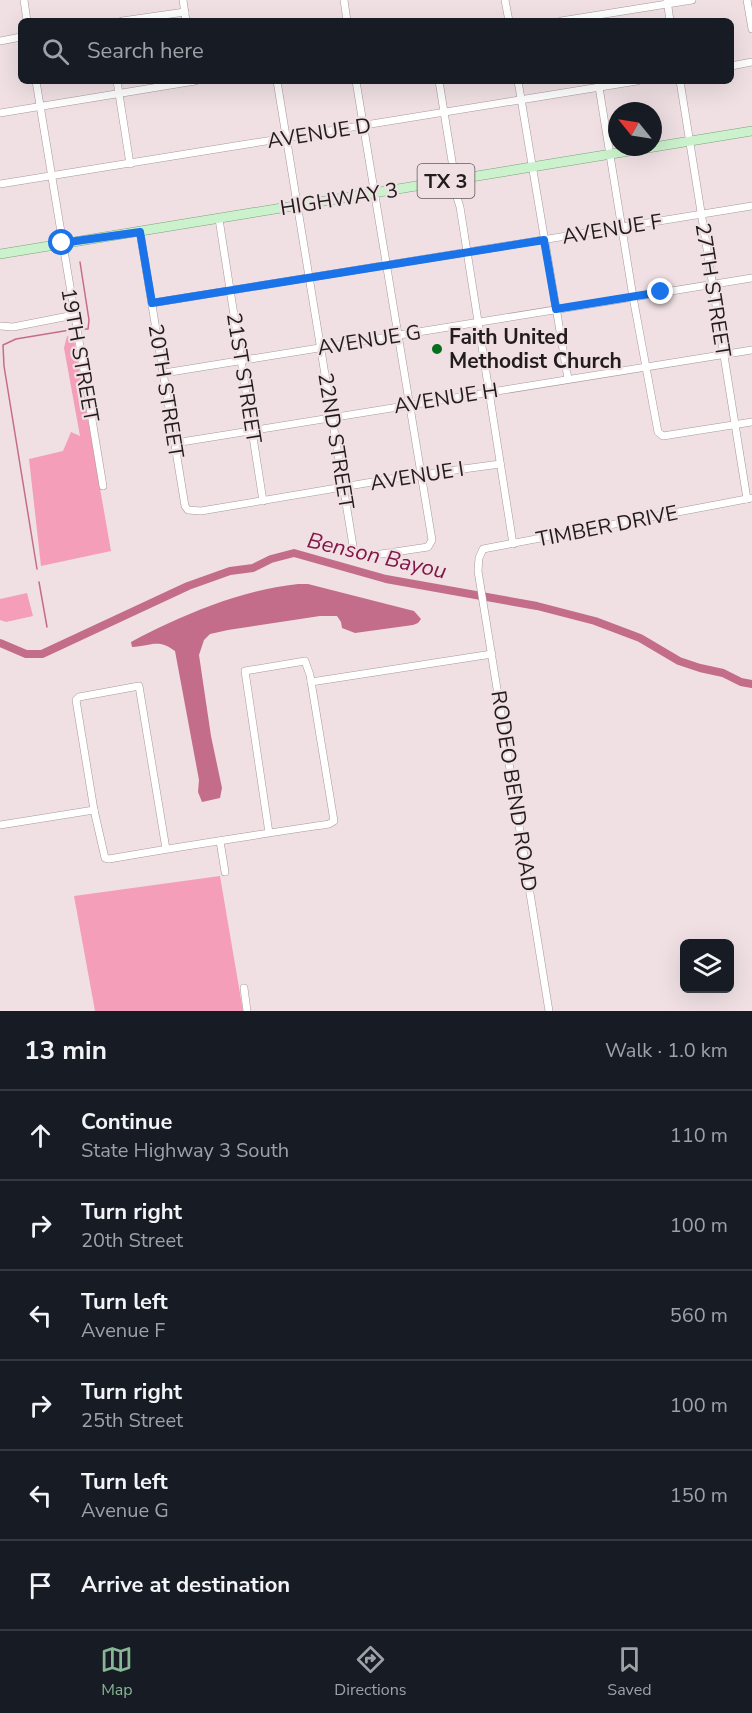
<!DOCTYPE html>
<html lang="en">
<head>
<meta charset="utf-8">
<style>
  body { margin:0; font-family:"Nunito Sans",sans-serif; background:#20242c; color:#f1f3f6 }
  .controls { position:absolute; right:18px; bottom:18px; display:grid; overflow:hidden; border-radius:9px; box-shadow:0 6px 24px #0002 }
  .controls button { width:54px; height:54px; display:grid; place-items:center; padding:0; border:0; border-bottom:2px solid #363941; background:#171b24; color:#f1f3f6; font:30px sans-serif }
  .compass { position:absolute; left:608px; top:102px; width:54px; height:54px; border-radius:50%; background:#171b24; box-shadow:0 6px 24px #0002; rotate:300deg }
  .stop { position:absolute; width:18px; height:18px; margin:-14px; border:4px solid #1a73e8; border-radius:50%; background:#fff }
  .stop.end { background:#1a73e8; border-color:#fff; box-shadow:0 2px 6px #0008 }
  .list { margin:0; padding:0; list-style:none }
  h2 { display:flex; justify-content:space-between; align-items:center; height:78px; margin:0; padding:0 24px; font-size:26px }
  h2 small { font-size:20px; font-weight:400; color:#9ea1a6 }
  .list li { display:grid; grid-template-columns:39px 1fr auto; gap:18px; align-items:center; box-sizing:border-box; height:90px; padding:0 24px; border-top:2px solid #363941 }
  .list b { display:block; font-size:22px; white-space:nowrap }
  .list p { margin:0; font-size:20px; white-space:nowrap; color:#9ea1a6 }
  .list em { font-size:20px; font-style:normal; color:#9ea1a6 }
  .icon { flex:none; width:33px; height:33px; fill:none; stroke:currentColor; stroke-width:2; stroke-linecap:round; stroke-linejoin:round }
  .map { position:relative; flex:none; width:752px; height:1011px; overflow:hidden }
  .search { position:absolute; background:#171b24; box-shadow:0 6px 24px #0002; left:18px; right:18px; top:18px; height:66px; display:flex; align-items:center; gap:15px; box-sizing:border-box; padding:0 21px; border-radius:9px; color:#9ea1a6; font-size:22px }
  .sheet { height:618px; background:#171b24 }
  nav { display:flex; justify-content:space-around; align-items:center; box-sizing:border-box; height:84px; border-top:2px solid #363941; background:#171b24; font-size:16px; color:#9ea1a6 }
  nav a { display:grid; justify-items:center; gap:3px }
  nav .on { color:#87b794 }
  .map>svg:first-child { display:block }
</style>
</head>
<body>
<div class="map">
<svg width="752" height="1011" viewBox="0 0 752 1011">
  <rect width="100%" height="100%" fill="#f0e0e4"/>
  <g fill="#f49eba">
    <polygon points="67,336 74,340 111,551 41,566 29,459 63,451 71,432 80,436 64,348"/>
    <polygon points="27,593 33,616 6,622 0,620 0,599"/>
    <polygon points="220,876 243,1011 95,1011 74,896"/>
  </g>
  <path fill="#c46d8b" d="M298,584H308L414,611L421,619L418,623L413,625L355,633L342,628L341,622L337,616H320L228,630L210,634L204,640L199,655L211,736L222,788L220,798L202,802L198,792L199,780L175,651C158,638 151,646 132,647L131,642C143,635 156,629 169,623C210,604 252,589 298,584Z"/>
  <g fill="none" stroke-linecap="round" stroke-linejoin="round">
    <g stroke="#c46d8b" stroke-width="1.5">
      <polyline points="80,262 89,320 88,329 83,329"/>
      <polyline points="37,569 4,366 3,345 16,339 70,330"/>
      <polyline points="39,582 47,627"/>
      <polyline points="58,645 60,646"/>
    </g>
    <polyline stroke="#c46d8b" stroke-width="8" points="0,643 26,654 42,654 188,586 230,571 253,568 271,559 294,553 386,579 537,606 595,621 640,638 679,661 700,668 723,673 741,682 752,684"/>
    <defs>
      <g id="minor">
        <polyline points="24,0 27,21"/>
        <polyline points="183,0 186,21"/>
        <polyline points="344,0 347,21"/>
        <polyline points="505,0 509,21"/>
        <polyline points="667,0 670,21"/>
        <polyline points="747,0 752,29"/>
        <polyline points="122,21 185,12"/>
        <polyline points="561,21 692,0"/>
        <polyline points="0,41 21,37"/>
        <polyline points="731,66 752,62"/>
        <polyline points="36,81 103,486"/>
        <polyline points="117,81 130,164"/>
        <polyline points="277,81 354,552 361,557 428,547 432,540 356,81"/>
        <polyline points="439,81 455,180 455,191 460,207 513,544"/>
        <polyline points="518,81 568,379"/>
        <polyline points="598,81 633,297 658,432 663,436 752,422"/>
        <polyline points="680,81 747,499"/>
        <polyline points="0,113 195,81"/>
        <polyline points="0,184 637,81"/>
        <polyline points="219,219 263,501"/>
        <polyline points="140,232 185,506 188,510 201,511 390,479 500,464"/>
        <polyline points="152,303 752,206"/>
        <polyline points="0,326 13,327 74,315"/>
        <polyline points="164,373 752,278"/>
        <polyline points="175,443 752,350"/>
        <polyline points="311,682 492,654"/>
        <polyline points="0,825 94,810"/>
        <polyline points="220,841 225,872"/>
        <path d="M166,849L139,686L79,697L76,700L94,810L105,858L109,859C182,846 256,835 329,824L334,821L310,675L305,661L245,671L269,833"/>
        <polyline points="244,988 247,1011"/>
        <polyline points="549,1011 478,571 479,558 483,549 752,498"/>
      </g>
      <polyline id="major" points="0,254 752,131"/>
    </defs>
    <use href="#minor" stroke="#a7989c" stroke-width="8"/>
    <use href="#major" stroke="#7aa27a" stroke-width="10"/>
    <use href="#minor" stroke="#fff" stroke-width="7"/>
    <use href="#major" stroke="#cbf2cd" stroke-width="9"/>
  </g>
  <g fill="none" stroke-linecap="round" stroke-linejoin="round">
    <polyline stroke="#1a73e8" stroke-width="8" points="62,243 140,232 152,303 544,240 556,309 661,292"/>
  </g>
  <circle fill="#066e1d" stroke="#f0e0e4" stroke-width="2" cx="437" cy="349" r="6"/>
  <g text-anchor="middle" stroke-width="4.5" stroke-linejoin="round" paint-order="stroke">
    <rect fill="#f0e0e4" stroke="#605759" stroke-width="1.5" x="417.5" y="164" width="57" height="34" rx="4.5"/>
    <g font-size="20" font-weight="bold" fill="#221c1e">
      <text x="446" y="188">TX 3</text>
    </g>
    <g font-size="21" fill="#221c1e" stroke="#f0e0e4">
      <text transform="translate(319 133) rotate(-9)" y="7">AVENUE D</text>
      <text transform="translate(339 199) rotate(-9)" y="7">HIGHWAY 3</text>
      <text transform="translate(612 229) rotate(-9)" y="7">AVENUE F</text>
      <text transform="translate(713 290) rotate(81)" y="7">27TH STREET</text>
      <text transform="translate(369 340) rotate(-9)" y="7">AVENUE G</text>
      <text transform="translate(80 355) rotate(80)" y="7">19TH STREET</text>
      <text transform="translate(244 378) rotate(81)" y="7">21ST STREET</text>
      <text transform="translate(166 391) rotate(81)" y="7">20TH STREET</text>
      <text transform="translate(446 398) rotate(-9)" y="7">AVENUE H</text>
      <text transform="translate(336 441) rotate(81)" y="7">22ND STREET</text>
      <text transform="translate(417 476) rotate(-9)" y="7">AVENUE I</text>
      <text transform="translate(607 526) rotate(-11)" y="7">TIMBER DRIVE</text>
      <text transform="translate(514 791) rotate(81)" y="7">RODEO BEND ROAD</text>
    </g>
    <g font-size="21" font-weight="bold" fill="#221c1e" stroke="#f0e0e4" text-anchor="start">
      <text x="449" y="344">Faith United<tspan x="449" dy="24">Methodist Church</tspan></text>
    </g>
    <g font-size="22" font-style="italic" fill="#811748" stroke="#f0e0e4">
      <text transform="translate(377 555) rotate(13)" y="8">Benson Bayou</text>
    </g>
  </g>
</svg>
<div class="controls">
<button><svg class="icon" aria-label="layers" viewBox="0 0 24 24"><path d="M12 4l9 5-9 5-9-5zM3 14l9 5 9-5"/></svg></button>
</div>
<svg class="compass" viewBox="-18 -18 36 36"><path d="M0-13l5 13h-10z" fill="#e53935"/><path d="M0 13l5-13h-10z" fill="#9ea1a6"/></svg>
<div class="stop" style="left:62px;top:243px"></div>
<div class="stop end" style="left:661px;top:292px"></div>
<div class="search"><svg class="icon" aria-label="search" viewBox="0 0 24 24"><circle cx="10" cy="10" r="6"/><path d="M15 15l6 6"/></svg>Search here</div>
</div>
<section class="sheet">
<h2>13 min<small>Walk · 1.0 km</small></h2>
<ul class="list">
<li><svg class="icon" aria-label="ahead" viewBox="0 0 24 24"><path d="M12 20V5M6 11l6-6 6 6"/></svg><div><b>Continue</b><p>State Highway 3 South</p></div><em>110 m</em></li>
<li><svg class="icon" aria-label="right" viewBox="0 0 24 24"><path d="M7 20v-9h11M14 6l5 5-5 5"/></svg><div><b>Turn right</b><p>20th Street</p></div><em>100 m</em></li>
<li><svg class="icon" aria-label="left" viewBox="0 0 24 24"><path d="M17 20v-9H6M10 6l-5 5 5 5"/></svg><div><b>Turn left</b><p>Avenue F</p></div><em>560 m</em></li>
<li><svg class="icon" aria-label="right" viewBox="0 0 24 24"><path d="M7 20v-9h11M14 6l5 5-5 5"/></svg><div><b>Turn right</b><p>25th Street</p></div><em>100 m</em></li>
<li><svg class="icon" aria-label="left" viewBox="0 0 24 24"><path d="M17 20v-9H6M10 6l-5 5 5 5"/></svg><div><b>Turn left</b><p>Avenue G</p></div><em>150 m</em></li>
<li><svg class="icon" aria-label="arrive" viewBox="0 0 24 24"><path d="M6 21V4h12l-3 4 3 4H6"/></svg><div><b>Arrive at destination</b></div></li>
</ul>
</section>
<nav>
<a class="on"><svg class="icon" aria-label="map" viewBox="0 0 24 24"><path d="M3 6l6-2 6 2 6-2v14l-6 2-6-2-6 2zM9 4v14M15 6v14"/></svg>Map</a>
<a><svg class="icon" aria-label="directions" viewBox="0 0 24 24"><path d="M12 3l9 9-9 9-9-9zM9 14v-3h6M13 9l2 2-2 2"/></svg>Directions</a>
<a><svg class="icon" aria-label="saved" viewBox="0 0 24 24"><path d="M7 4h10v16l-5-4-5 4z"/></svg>Saved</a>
</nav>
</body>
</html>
